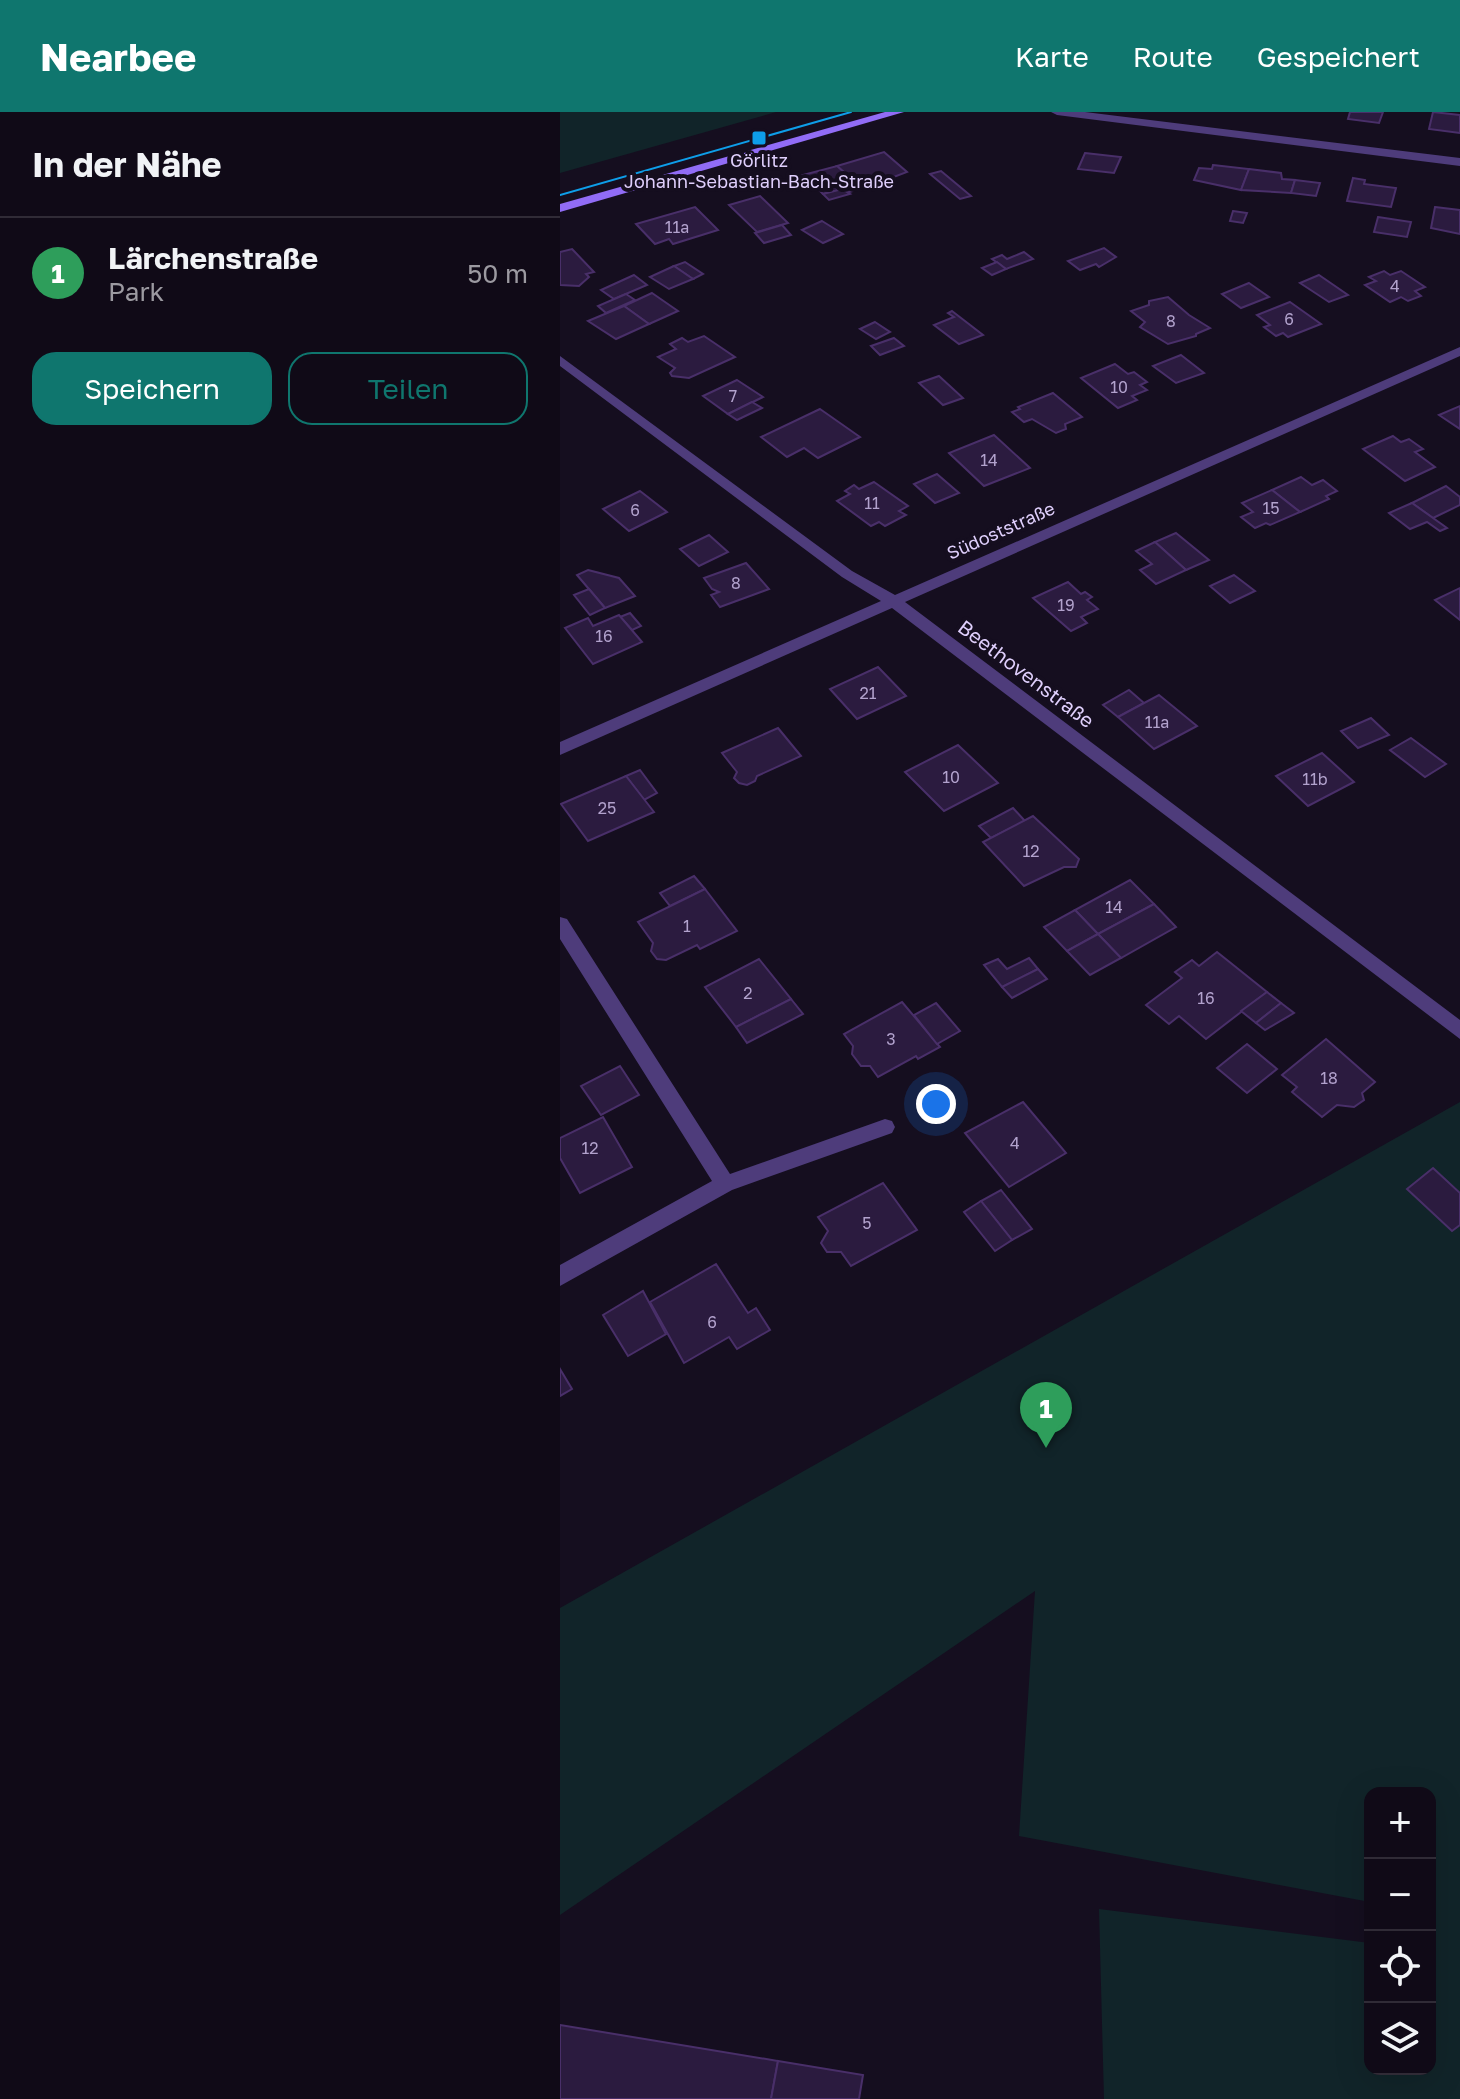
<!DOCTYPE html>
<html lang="de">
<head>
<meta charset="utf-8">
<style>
  body { margin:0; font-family:"Golos Text",sans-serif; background:#1e1824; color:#f1f3f6 }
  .controls { position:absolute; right:24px; bottom:24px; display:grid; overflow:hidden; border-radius:16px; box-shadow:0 8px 32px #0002 }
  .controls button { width:72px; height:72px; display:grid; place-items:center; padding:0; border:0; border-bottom:2px solid #302b36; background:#100a17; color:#f1f3f6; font:40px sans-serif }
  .you { position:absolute; left:376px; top:992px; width:28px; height:28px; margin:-20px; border:6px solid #fff; border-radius:50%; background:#1a73e8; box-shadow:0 0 0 12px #1a73e833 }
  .badge { display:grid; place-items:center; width:52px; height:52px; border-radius:50%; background:#0f766e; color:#fff; font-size:26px; font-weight:700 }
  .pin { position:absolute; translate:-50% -66px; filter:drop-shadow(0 2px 4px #0008) }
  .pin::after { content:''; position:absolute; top:42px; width:28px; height:24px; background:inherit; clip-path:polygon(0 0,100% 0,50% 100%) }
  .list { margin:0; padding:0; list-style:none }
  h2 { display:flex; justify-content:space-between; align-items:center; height:104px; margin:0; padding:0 32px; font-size:34px }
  h2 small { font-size:26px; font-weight:400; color:#9c9aa1 }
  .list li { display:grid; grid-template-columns:52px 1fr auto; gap:24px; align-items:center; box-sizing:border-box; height:112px; padding:0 32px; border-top:2px solid #302b36 }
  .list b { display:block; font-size:30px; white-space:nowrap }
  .list p { margin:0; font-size:26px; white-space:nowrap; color:#9c9aa1 }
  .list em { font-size:26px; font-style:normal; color:#9c9aa1 }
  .actions { display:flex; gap:16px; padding:24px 32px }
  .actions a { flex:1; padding:18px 0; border:2px solid #0f766e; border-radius:24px; text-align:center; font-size:28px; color:#0f766e }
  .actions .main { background:#0f766e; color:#fff }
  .icon { flex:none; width:44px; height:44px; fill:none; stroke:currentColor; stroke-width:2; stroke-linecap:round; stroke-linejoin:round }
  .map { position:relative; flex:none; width:900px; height:1987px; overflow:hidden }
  header { display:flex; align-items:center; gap:48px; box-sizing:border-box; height:112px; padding:0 40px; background:#0f766e; color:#fff }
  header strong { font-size:38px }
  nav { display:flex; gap:44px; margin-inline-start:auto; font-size:28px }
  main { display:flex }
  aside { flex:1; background:#100a17 }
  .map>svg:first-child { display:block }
</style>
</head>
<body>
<header>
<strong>Nearbee</strong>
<nav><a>Karte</a><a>Route</a><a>Gespeichert</a></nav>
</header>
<main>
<aside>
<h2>In der Nähe<small></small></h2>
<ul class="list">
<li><span class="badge" style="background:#2e9e5b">1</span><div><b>Lärchenstraße</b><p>Park</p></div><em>50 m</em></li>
</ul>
<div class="actions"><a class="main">Speichern</a><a>Teilen</a></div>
</aside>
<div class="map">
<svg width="900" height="1987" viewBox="0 0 900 1987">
  <rect width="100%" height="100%" fill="#150e1f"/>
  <g fill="#112429">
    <polygon points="0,0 216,0 0,61"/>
    <polygon points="900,990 900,1987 544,1987 539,1797 810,1831 810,1957 870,1957 870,1681 810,1681 810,1790 459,1724 475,1479 0,1803 0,1496"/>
  </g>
  <g fill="#2b1b3f" stroke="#492f69" stroke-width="2">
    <polygon points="790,0 823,0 819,11 788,7"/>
    <polygon points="873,0 900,3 900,21 869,17"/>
    <polygon points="324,40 347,60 302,77 277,54"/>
    <polygon points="525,41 561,45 554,61 518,57"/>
    <polygon points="653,53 689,57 681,78 634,68 639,56 652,57"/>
    <polygon points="277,54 302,76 286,81 282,77 263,82 243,63"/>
    <polygon points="689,57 721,61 722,67 735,68 731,81 681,78"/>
    <polygon points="381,59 411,84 400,87 370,62"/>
    <polygon points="793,66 805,68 804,72 836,76 831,95 787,89"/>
    <polygon points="735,68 760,71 756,84 731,81"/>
    <polygon points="282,77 290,82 269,88 263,82"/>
    <polygon points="200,84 228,111 197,120 169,93"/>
    <polygon points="135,95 158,118 113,132 109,127 95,132 76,112"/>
    <polygon points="875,95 900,98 900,122 871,116"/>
    <polygon points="673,99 687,101 683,111 670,109"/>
    <polygon points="818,105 851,110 847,125 814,120"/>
    <polygon points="262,109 283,122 263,131 242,118"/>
    <polygon points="222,113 231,123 204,131 195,121"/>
    <polygon points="544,136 556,145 539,155 536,152 520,158 508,149"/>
    <polygon points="12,137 34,160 26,162 29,165 19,174 0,173 0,140"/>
    <polygon points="464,140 473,147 446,157 432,147 442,143 447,147"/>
    <polygon points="125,150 143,162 133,167 114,154"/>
    <polygon points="437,150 446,157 432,163 422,156"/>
    <polygon points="114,154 133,167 109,177 90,165"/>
    <polygon points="824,159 830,163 841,159 865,175 855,179 861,184 848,189 841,185 830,190 805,173 816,169 809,165"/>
    <polygon points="74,163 87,173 54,187 41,178"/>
    <polygon points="759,163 788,183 769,190 740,171"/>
    <polygon points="689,171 709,185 681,196 662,182"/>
    <polygon points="92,181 118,199 89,212 64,194"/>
    <polygon points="66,182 75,188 46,201 38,194"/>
    <polygon points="608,185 629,203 650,216 636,222 636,224 608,232 580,215 585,210 571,199 589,193 589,189"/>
    <polygon points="730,190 761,212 728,225 723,221 716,224 704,215 710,213 697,203"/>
    <polygon points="64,194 89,212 56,227 28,209"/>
    <polygon points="392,199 423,223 399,232 374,213 394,205 388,201"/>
    <polygon points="315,210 330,220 316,227 300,217"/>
    <polygon points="144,224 175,245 129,266 112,264 110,261 115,256 98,245 116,237 110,232 122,226 128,230"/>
    <polygon points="334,226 344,234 320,243 311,234"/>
    <polygon points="621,243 644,261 616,271 593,254"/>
    <polygon points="555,252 568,262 574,260 587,270 580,273 587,278 572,284 577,288 558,296 521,266"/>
    <polygon points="379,264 403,286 383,293 359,271"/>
    <polygon points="177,268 203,285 168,302 143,284"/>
    <polygon points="493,281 522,305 505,312 506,317 496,321 472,307 464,310 452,300 460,297 458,295"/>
    <polygon points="192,290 202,296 177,308 168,302"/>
    <polygon points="900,294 900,317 879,303"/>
    <polygon points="260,297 300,325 258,346 244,336 227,345 201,325"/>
    <polygon points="434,323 470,356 424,374 389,341"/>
    <polygon points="833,324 841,330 849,327 863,337 855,340 875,355 845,369 803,337"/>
    <polygon points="377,362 399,381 375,391 354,372"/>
    <polygon points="741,365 752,373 763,368 777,379 766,384 769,387 740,400 712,378"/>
    <polygon points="314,370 348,394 339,399 346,403 325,414 319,410 311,414 277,389 290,382 285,379 294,373 299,377"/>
    <polygon points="886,374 900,385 900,393 873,406 852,391"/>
    <polygon points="712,378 740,400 710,413 706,411 695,416 681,405 693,400 682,391"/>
    <polygon points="80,379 107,400 69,419 43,397"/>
    <polygon points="852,391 887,416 880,419 867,410 850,417 829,401"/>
    <polygon points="616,421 649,448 626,458 595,430"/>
    <polygon points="149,423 168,440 139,454 120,437"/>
    <polygon points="595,430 626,458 596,472 580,458 592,452 576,439"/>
    <polygon points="186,451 209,477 160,495 151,483 159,480 152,477 144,466"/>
    <polygon points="28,458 59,466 75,484 45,496 17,463"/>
    <polygon points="674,463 695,479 670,491 650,474"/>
    <polygon points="508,470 521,482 525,480 532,485 527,488 538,497 521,505 527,511 511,519 473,486"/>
    <polygon points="900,476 900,508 875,488"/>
    <polygon points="29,477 45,496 30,503 14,483"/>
    <polygon points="70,501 81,514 72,518 60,505"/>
    <polygon points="59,503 82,530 33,552 5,516 28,506 33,514"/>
    <polygon points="318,555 346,584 297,607 270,577"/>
    <polygon points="569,578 584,591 558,605 543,593"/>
    <polygon points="599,583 637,614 594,637 558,605"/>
    <polygon points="811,606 829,623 798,636 781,619"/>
    <polygon points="218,616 241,644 197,664 195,669 187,673 179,671 174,666 177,660 162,641"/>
    <polygon points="851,626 886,652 865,665 830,638"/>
    <polygon points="398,633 438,671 384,699 345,660"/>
    <polygon points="762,641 794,670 748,694 716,664"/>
    <polygon points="80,658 97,681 84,688 66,664"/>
    <polygon points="66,664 94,700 28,729 1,692"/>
    <polygon points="453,696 465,709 431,726 419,714"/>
    <polygon points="473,704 519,747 516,755 504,755 464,774 423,730"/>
    <polygon points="134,764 145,777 110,794 100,781"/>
    <polygon points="570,768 594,792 538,822 515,798"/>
    <polygon points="145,777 177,819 140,837 137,833 106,848 97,847 91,839 93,831 78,810"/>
    <polygon points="594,792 616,815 561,846 538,822"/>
    <polygon points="515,798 538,822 507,839 484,815"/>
    <polygon points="538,822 561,846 530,863 507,839"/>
    <polygon points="657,840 707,880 646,927 619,904 609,912 586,893 622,866 615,860 632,848 639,854"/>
    <polygon points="469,846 478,857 442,875 424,853 438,847 447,857"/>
    <polygon points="199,847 231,887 176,915 145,875"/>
    <polygon points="478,857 487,867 452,886 442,875"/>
    <polygon points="707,880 721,891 696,911 681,899"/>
    <polygon points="231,887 243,902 187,931 176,915"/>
    <polygon points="342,890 380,935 358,947 356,944 318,965 310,954 301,954 292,942 293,934 284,922"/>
    <polygon points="376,891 400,919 377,932 354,903"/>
    <polygon points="721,891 734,901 705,918 696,911"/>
    <polygon points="766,927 815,970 802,981 804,988 794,995 777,993 762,1005 732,980 737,975 722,963"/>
    <polygon points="687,932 717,957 687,981 657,956"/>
    <polygon points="60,954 79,983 41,1003 21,974"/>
    <polygon points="463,990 506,1041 449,1075 405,1021"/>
    <polygon points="43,1005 72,1055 20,1081 0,1046 0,1026"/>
    <polygon points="873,1056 900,1081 900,1113 892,1119 847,1077"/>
    <polygon points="323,1071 357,1118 291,1154 281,1140 267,1140 261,1131 268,1119 258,1105"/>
    <polygon points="441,1078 472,1117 452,1128 421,1089"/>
    <polygon points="421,1089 452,1128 435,1139 404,1100"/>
    <polygon points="156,1152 188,1201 196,1196 210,1218 177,1237 169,1225 124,1251 90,1190"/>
    <polygon points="83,1179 106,1222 68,1244 43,1203"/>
    <polygon points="0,1257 12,1277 0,1284"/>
    <polygon points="0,1913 218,1949 211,1987 0,1987"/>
    <polygon points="218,1949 303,1963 299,1987 211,1987"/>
  </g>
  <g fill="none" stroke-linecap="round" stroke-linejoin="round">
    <g fill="#4e3c7b" fill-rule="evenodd">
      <polygon points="491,0 525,0 900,46 900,54 497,3"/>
      <polygon points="900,235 900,244 345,490 900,908 900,927 332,496 0,643 0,630 321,489 282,465 0,254 0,244 292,459 335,483"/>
      <polygon points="0,805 7,807 170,1062 325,1007 332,1009 335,1015 332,1021 172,1078 0,1174 0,1153 152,1069 0,827"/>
    </g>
    <polygon fill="#916cf6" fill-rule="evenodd" points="325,0 344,0 0,100 0,92"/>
    <polyline stroke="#0e9ee9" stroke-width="2" points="0,83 291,0"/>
  </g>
  <rect fill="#0e9ee9" stroke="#150e1f" stroke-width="3" x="191" y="18" width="16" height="16" rx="4"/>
  <g text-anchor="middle" stroke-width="8" stroke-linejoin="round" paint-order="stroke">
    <g font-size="16" fill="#b2a2cd">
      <text x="117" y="121">11a</text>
      <text x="835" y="180">4</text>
      <text x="729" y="213">6</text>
      <text x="611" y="215">8</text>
      <text x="559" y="281">10</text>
      <text x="173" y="290">7</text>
      <text x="429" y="354">14</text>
      <text x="312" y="397">11</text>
      <text x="711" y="402">15</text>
      <text x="75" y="404">6</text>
      <text x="176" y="477">8</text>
      <text x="506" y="499">19</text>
      <text x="44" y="530">16</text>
      <text x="308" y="587">21</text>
      <text x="597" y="616">11a</text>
      <text x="391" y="671">10</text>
      <text x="755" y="673">11b</text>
      <text x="47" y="702">25</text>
      <text x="471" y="745">12</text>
      <text x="554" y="801">14</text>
      <text x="127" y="820">1</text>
      <text x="188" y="887">2</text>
      <text x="646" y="892">16</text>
      <text x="331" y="933">3</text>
      <text x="769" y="972">18</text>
      <text x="455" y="1037">4</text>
      <text x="30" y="1042">12</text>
      <text x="307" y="1117">5</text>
      <text x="152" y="1216">6</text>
    </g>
    <g font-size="18" fill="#dfcffc" stroke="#150e1f">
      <text x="199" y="55">Görlitz<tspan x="199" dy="21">Johann-Sebastian-Bach-Straße</tspan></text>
    </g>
    <g font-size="18" fill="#dfcffc" stroke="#150e1f">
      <text transform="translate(441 419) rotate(-24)" y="6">Südoststraße</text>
    </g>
    <g font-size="20" fill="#dfcffc" stroke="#150e1f">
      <text transform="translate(466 562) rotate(37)" y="7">Beethovenstraße</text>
    </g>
  </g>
</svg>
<div class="controls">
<button>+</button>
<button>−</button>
<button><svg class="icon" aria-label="locate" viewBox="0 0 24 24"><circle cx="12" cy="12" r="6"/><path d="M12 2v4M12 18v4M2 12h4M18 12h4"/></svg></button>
<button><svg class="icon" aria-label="layers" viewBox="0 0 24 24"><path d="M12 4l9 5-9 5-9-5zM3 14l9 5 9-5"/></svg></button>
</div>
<div class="you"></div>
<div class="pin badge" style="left:486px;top:1336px;background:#2e9e5b">1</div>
</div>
</main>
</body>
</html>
